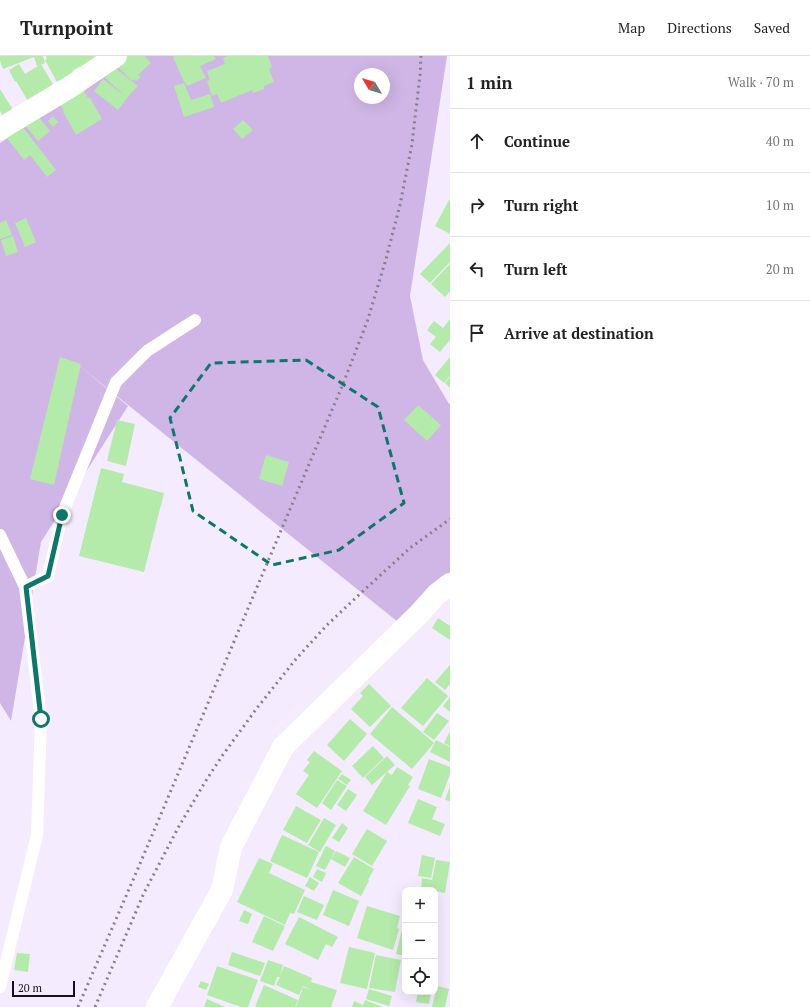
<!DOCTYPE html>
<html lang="en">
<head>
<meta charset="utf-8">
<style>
  body { margin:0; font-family:"PT Serif",serif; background:#f2f2f2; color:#222 }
  .controls { position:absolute; right:12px; bottom:12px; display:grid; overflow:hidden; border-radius:8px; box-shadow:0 4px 16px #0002 }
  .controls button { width:36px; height:36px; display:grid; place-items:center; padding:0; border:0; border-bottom:1px solid #e0e0e0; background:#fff; color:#222; font:20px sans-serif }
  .compass { position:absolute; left:354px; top:12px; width:36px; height:36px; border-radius:50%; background:#fff; box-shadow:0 4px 16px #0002; rotate:308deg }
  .scale { position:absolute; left:12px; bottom:10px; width:63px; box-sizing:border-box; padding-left:4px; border:2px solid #161119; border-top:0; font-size:11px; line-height:14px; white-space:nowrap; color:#161119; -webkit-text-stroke:3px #f5ebfe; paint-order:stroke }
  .stop { position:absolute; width:12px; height:12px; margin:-9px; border:3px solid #0f766e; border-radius:50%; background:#fff }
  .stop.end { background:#0f766e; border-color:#fff; box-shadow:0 1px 4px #0008 }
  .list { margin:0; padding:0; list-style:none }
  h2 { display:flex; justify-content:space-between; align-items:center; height:52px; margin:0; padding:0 16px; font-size:17px }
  h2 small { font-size:13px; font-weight:400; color:#767676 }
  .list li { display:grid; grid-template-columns:26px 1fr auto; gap:12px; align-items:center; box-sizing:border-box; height:64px; padding:0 16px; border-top:1px solid #e0e0e0 }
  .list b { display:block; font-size:15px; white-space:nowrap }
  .list em { font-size:13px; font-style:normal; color:#767676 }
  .icon { flex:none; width:22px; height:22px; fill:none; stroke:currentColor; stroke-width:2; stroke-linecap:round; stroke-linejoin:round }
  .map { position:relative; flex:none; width:450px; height:951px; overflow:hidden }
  header { display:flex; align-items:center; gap:24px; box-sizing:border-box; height:56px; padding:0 20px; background:#fff; border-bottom:1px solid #e0e0e0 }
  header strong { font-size:19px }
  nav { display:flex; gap:22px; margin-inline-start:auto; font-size:14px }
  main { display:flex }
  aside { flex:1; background:#fff }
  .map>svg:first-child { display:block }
</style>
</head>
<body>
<header>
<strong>Turnpoint</strong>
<nav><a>Map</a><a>Directions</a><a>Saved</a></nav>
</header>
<main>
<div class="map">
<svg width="450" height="951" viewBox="0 0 450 951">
  <rect width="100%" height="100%" fill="#f5ebfe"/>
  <path fill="#d0b6e6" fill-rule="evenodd" d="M132,0H447L410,240L423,304L449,348H450V519L398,566L77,308L128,350L41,486L11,665L0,647V87ZM360,18H384V42H360Z"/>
  <g fill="#b4eaaa">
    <polygon points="0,0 43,0 45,7 37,10 34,1 3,13 0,5"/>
    <polygon points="46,0 98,0 80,13 79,11 72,15 74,17 57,26 45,4 47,3"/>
    <polygon points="126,0 145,0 151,7 138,19 141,21 136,25 134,23 132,25 116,9"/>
    <polygon points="176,0 214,0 216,3 200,10 206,22 187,30 185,26 184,26 173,1"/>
    <polygon points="227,0 268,0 272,11 269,13 274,26 264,30 264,33 253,37 252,34 221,47 217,38 212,40 207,25 210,24 207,15 225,8 223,2"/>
    <polygon points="19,8 25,18 41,8 54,30 28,45 16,25 15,26 9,14"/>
    <polygon points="114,11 138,30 131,37 118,54 94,35 103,23 125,40 105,22"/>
    <polygon points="184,27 191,44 210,38 214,51 184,61 174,30"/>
    <polygon points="82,32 88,42 90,42 102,63 76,79 63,56 64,55 59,46"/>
    <polygon points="0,33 13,54 3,60 0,55"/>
    <polygon points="36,58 50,75 38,85 24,68"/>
    <polygon points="53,60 58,66 53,71 48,65"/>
    <polygon points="243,64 253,74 242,83 233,73"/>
    <polygon points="22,70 56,114 47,121 30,99 24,104 7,82"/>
    <polygon points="449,144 450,144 450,178 435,170"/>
    <polygon points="26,162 36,186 25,191 15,167"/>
    <polygon points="6,164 12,179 0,183 0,167"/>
    <polygon points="13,180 18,196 6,200 1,184"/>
    <polygon points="450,187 450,206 430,227 420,218"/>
    <polygon points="450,208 450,235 445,241 431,228"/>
    <polygon points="450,263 450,284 440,296 430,288 436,281 427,274 434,265 443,272"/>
    <polygon points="60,301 81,308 54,429 30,423"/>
    <polygon points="450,301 450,320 444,327 435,319"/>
    <polygon points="450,321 450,332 445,327"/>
    <polygon points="418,349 441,369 427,385 404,364"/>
    <polygon points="117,364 135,368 126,410 107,405"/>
    <polygon points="266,399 289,406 282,430 259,423"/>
    <polygon points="101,412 124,418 122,426 164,437 144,516 79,500"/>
    <polygon points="438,562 450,570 450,584 432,572"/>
    <polygon points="450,609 450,628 445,634 435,626"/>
    <polygon points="427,622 448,640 423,670 401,652"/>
    <polygon points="369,628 391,650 370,671 351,653 363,640 360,637"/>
    <polygon points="450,641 450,656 443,650"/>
    <polygon points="392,651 434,687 412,713 370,678"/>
    <polygon points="437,657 449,665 434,684 423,676"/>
    <polygon points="350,663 367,678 344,705 327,689"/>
    <polygon points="450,675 450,690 444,687"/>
    <polygon points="436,684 450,691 450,706 430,696"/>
    <polygon points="373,690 384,702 363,722 352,710"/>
    <polygon points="314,695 342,715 317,752 296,738 309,719 303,715 310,706 307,704"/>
    <polygon points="387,700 395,709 372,729 365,721"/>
    <polygon points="429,703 450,711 450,718 441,742 418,733"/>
    <polygon points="397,711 413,721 408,729 410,730 386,769 363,755 387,716 392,719"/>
    <polygon points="342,718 351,724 347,729 338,723"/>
    <polygon points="337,724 347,730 331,754 322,747"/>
    <polygon points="450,730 450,745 445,744"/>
    <polygon points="348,733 357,739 346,755 337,749"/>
    <polygon points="418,743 437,751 432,763 445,768 440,780 408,767"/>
    <polygon points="296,750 321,764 307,787 283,774"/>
    <polygon points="324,762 336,769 320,796 308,789"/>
    <polygon points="342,767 348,772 339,786 332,782"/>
    <polygon points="367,773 387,785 372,810 352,798"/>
    <polygon points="282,779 319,796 307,822 270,805"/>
    <polygon points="326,790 335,795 325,814 316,810 322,798 323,798 322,797"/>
    <polygon points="336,795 350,802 345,811 331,803"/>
    <polygon points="422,799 435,802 431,822 418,820"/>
    <polygon points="354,801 374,813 368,824 369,825 361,840 338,827"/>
    <polygon points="259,802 273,808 269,817 305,834 294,858 290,857 285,869 237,846"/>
    <polygon points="436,804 450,806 445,837 435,835 435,834 421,833 422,822 432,824"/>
    <polygon points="317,813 326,817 322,826 313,821"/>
    <polygon points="310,821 319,827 314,835 305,830"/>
    <polygon points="333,834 359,845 349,870 323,859"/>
    <polygon points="304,840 324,849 317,864 297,856"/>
    <polygon points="367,850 400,860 397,872 399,873 393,894 357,882"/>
    <polygon points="244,854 252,858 248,868 239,865"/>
    <polygon points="264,860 285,870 273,895 252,886"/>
    <polygon points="299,861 338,881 332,891 326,888 318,904 285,888"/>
    <polygon points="402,874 405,875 405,900 396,898"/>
    <polygon points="349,891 375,897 367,933 340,927"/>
    <polygon points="232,896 265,907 260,920 228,909"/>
    <polygon points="17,897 30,898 28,916 14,914"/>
    <polygon points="376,899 401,904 395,936 369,932"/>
    <polygon points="268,904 283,909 280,920 284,910 312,922 311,926 337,934 331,951 296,951 303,931 312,934 303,930 304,928 299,939 276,929 280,921 277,921 274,930 260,925"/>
    <polygon points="217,910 258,924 248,951 241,951 207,939"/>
    <polygon points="201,925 209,928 206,934 198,931"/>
    <polygon points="264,929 298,944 295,951 255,951"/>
    <polygon points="437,930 449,933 445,951 432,951"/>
    <polygon points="369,933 392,940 389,950 366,943"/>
    <polygon points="418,936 431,936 429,948 416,946"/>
    <polygon points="207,943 225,951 204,951"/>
    <polygon points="365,944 383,951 352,951 354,945 363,949"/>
  </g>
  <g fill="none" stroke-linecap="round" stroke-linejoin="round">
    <g stroke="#fff" stroke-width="12">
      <polyline points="0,479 25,531 41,663 37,779 0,931"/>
      <polyline points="25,531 48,520 62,459 116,326 147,295 195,264"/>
    </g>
    <g stroke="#fff" stroke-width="22">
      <polyline points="0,73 70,31 116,0"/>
      <polyline points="157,951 222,834 231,791 283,691 419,558 436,539 450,528"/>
    </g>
    <g stroke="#867f8c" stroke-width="3" stroke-dasharray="2 4" stroke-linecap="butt">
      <polyline points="78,951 139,810 343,328 367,266 386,203 400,149 412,88 420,19 421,0"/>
      <polyline points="95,951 144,837 178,772 205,726 222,700 257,652 296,603 327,569 362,536 410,492 450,463"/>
    </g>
  </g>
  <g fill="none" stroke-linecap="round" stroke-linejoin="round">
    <polyline stroke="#0f766e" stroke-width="5" points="41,663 26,531 48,520 62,459"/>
  </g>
  <path fill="none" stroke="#0f766e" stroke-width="3" stroke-dasharray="8 5" stroke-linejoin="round" d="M306,304L378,351L404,447L339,494L272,509L193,455L170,362L211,307Z"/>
</svg>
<div class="controls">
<button>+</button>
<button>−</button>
<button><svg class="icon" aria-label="locate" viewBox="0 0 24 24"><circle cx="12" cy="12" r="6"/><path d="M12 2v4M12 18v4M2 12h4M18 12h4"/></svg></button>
</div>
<svg class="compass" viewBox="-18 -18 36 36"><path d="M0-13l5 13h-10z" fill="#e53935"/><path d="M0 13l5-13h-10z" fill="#767676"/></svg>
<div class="scale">20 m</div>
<div class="stop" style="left:41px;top:663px"></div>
<div class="stop end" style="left:62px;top:459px"></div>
</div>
<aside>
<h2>1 min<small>Walk · 70 m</small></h2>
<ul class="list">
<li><svg class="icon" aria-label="ahead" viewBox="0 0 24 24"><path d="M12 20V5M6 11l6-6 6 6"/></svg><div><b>Continue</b></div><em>40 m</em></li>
<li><svg class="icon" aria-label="right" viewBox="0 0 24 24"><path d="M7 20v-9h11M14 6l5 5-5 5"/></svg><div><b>Turn right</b></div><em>10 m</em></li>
<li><svg class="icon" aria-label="left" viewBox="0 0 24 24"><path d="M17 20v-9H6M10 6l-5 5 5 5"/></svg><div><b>Turn left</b></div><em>20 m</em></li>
<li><svg class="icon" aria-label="arrive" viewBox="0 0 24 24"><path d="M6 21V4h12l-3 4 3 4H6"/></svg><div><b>Arrive at destination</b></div></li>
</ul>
</aside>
</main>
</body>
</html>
